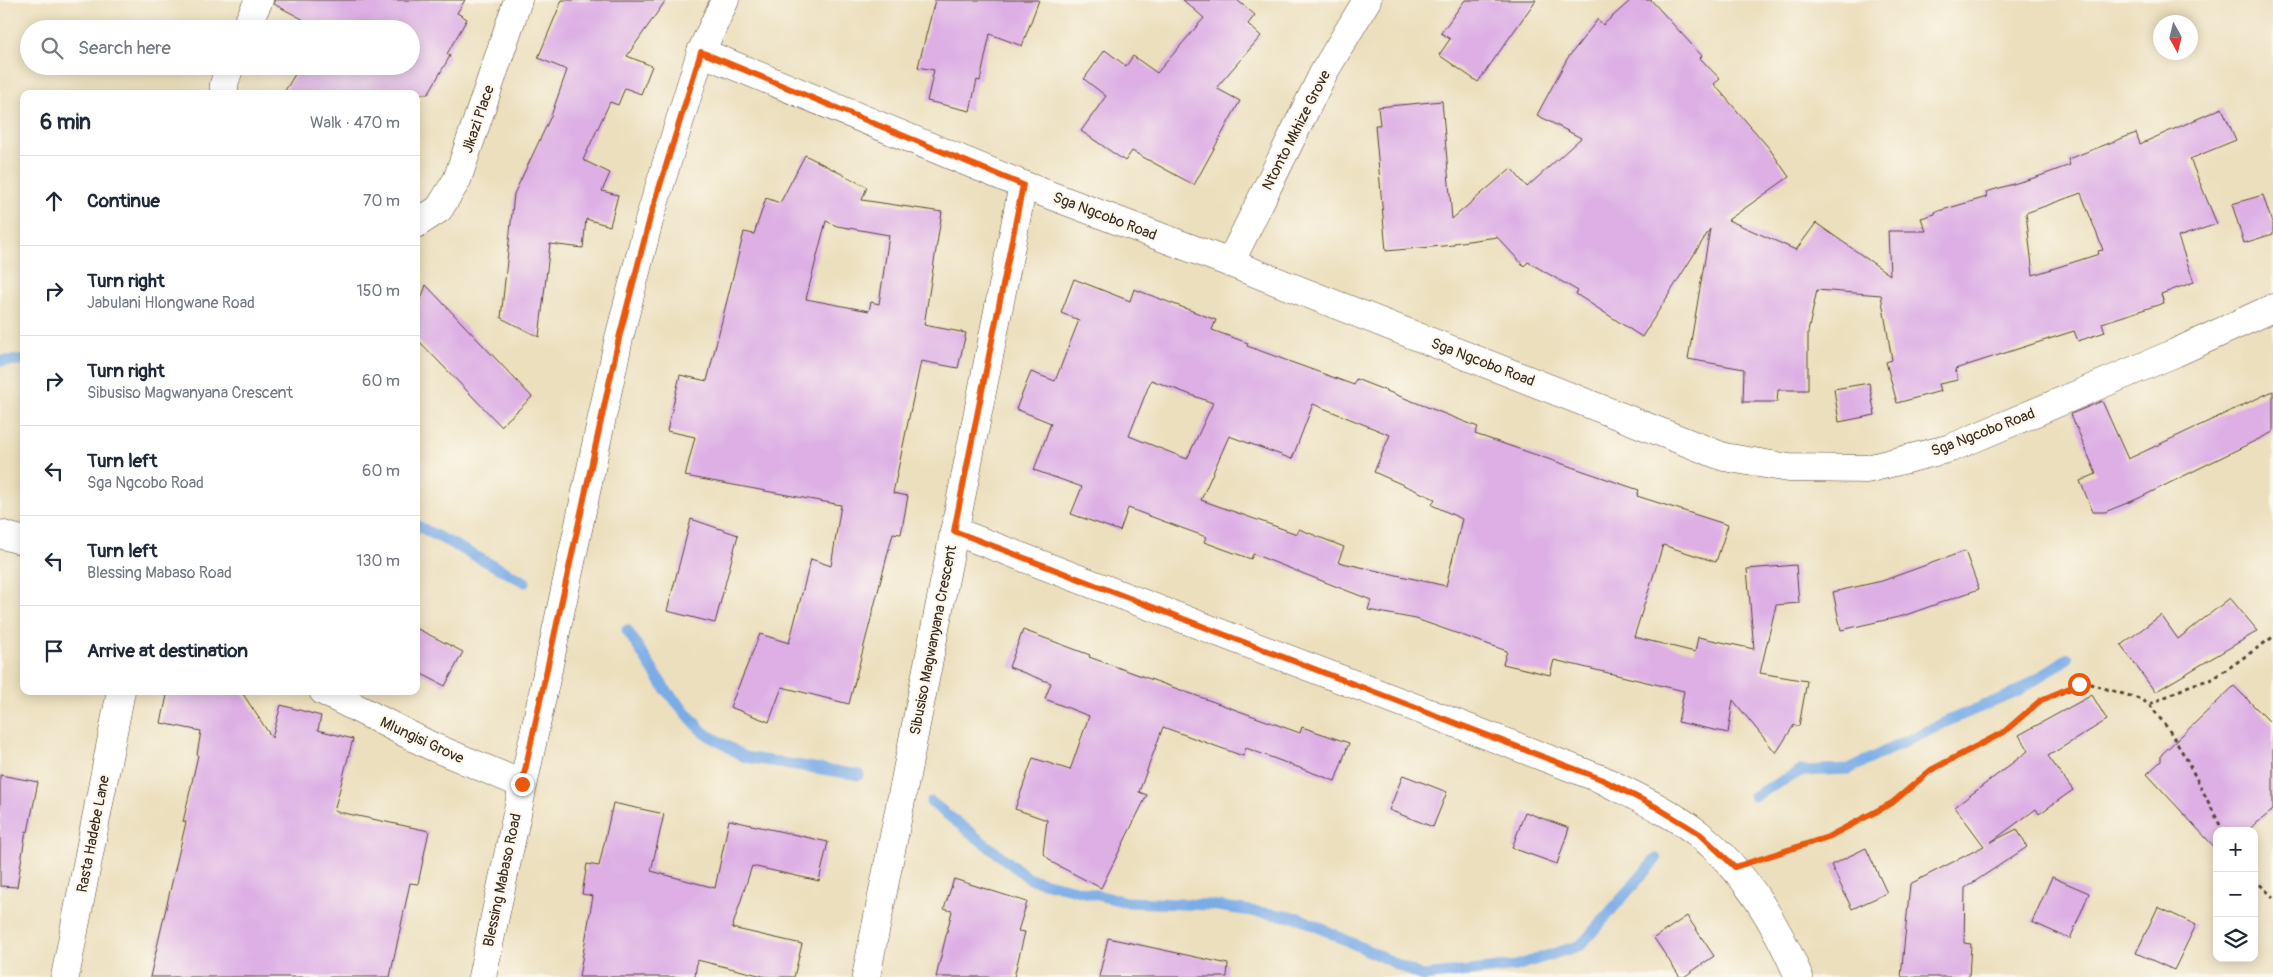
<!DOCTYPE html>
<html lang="en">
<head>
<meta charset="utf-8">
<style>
  body { margin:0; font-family:Pangolin,sans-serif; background:#f6f6f7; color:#1f2937 }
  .controls { position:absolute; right:15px; bottom:15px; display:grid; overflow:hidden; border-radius:10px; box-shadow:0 2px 12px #0003 }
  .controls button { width:45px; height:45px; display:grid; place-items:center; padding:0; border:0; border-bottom:1px solid #e0e1e3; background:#fff; color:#1f2937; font:25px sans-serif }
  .compass { position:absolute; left:2153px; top:15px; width:45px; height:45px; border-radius:50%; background:#fff; box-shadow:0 2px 12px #0003; rotate:172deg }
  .stop { position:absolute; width:15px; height:15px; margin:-11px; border:4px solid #ea580c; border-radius:50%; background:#fff }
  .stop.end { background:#ea580c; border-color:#fff; box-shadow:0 1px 5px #0008 }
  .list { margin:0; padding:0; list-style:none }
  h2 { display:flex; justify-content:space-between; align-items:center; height:65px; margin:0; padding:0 20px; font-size:21px }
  h2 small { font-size:16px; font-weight:400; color:#747a83 }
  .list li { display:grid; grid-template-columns:32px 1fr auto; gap:15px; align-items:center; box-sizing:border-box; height:90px; padding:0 20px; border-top:1px solid #e0e1e3 }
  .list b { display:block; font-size:19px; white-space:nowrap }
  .list p { margin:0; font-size:16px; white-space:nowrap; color:#747a83 }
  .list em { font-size:16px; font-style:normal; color:#747a83 }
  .icon { flex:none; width:28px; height:28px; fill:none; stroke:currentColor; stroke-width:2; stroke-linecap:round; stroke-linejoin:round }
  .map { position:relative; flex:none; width:2273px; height:977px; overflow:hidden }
  .search { position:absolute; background:#fff; box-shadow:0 2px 12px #0003; left:20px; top:20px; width:400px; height:55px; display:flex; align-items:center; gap:12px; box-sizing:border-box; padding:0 18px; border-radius:28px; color:#747a83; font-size:19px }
  .panel { position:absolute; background:#fff; box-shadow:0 2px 12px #0003; left:20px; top:90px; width:400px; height:605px; border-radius:10px }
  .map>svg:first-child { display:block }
</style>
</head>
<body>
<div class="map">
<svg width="2273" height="977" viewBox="0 0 2273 977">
  <rect width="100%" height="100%" fill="#fbf7ec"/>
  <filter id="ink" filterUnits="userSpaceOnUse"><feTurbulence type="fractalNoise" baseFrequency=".02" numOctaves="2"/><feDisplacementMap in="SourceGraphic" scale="10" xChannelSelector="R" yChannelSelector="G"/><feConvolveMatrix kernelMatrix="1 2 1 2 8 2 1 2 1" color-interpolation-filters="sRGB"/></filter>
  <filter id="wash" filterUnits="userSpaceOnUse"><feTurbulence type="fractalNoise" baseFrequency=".0096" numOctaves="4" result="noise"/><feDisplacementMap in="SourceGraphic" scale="20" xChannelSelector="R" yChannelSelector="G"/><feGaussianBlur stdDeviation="1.12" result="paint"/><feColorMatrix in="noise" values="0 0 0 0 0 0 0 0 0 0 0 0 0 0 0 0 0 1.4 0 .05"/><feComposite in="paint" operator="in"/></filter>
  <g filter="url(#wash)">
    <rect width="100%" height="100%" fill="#ecdfbd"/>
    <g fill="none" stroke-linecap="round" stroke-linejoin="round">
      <g stroke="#7aace6" stroke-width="11">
        <polyline points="0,361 24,360"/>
        <polyline points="416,525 525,582"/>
        <polyline points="627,630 665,689 703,732 745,757 859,775"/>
        <polyline points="1754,796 1801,771 1849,769 1952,719 2017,692 2068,658"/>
        <polyline points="931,802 1030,879 1126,902 1210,905 1299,918 1424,977"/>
        <polyline points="1423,976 1516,966 1581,945 1656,859"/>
      </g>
    </g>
    <g id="blocks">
      <g fill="#ddafe5" fill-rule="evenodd">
        <polygon points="274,0 465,0 457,13 467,19 447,54 450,56 428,94 283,94 300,66 411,66 411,29 321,29 274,4"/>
        <polygon points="562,0 666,0 627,56 652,66 641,94 625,88 618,105 610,102 583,160 610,173 602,191 618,195 610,226 586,219 583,248 550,244 539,337 501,318 514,194 551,116 567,70 538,58"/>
        <polygon points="935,0 1039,0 1022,46 990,34 980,81 977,80 970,111 927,101 934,70 918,67"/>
        <polygon points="1183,0 1237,0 1255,15 1248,24 1261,36 1216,88 1240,101 1194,185 1132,151 1125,161 1081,131 1106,96 1084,79 1105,50 1126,66 1133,56 1157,73 1204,18"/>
        <polygon points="1465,0 1536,0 1478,82 1439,55 1450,39 1441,33"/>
        <path d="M1631,0H1651L1702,56L1700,58L1720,79L1714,84L1769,148L1789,177L1728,220L1796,250L1816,223L1890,275L1888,231H1926L1921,218L1935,214V212L1987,197L1986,192L2037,177L2070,165L2068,159L2136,133L2140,144L2222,108L2236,140L2190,159L2217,224L2178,237L2194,282L2161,294L2164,303L2102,323L2105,332L2078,341L2074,331L1955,369L1958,380L1939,384L1941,391L1897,403L1886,362L1892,360L1881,295L1817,290L1808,332V390H1778L1777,402H1743L1744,369L1688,359L1710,229L1642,337L1576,294L1578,291L1528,262L1524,266L1497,237L1454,243V245L1386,251L1375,125H1380L1378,107L1442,101L1452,219L1511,168L1527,187L1581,138L1537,115L1567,59L1598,19L1603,25ZM2081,193L2103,250L2098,251L2099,254L2033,275L2026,213Z"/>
        <path d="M805,155L867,187L862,200L942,212L924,325L966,333L958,368L921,361L893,493L908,496L901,534L893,533L849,704L782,687L769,722L730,707L760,634L789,643L811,559L831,566L841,505L685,476L695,437L667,431L680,375L707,381L744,232L754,234L766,198L780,203ZM826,221L837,226L889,235L879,304L871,302L869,311L806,299Z"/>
        <polygon points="2263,195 2273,226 2273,234 2244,243 2232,204"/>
        <path d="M1074,279L1130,301L1134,289L1216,320L1212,330L1248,343L1247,346L1354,385L1356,379L1478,427L1475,434L1639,490L1637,496L1728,525L1716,562L1663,545L1634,637L1695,652L1698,637L1754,649L1747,569L1796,565L1799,603L1776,605L1760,673L1807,681L1799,726L1794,725L1776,753L1733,700L1728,733L1678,722L1684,691L1554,660L1550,675L1503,664L1507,651L1416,619L1368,610L1371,600L1253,554L1251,559L1204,542L1206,537L1128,508L1120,531L1071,514L1082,487L1034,470L1051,423L1016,409L1031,372L1055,381L1079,320L1061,313ZM1151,380L1213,403L1187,459L1129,436ZM1313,404L1390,435L1374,472L1435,499L1432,505L1462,519L1446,586L1338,562L1344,547L1299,529L1297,534L1201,500L1229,436L1292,459Z"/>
        <polygon points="426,285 532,397 501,426 416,338 416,313"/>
        <polygon points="1869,383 1875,415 1839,422 1834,389"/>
        <polygon points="2273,391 2273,432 2137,499 2105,512 2093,512 2080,481 2096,474 2071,414 2102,401 2128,459"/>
        <polygon points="691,519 738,535 715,623 667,611"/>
        <polygon points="1965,551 1979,589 1903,616 1841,630 1833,592 1882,581"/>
        <polygon points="2230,598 2258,631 2155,692 2121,645 2161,615 2178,639"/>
        <polygon points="416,628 463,652 445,686 416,671"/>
        <polygon points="1023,630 1090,655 1089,657 1300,733 1302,727 1349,743 1335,781 1246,748 1243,756 1163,727 1139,792 1147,795 1101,888 1053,863 1043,853 1047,820 1015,809 1033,758 1070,770 1089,716 1045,699 1051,683 1009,667"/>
        <polygon points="2234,686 2273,725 2273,810 2247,831 2217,831 2217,850 2147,774 2161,761 2161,755"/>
        <polygon points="168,691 241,691 272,738 281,705 321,716 318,730 353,739 334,811 429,831 418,884 410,883 390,977 150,977 186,822 183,822 198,755 197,755 201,731 161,723"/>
        <polygon points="2092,695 2107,720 2048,756 2073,790 2039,814 2036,809 1991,842 2017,829 2027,847 1965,888 1964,943 1971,944 1969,977 1901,977 1910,884 1984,846 1955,807 2028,751 2019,735"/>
        <polygon points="0,775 38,782 28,832 26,831 17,887 0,886"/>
        <polygon points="1403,775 1447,792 1433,827 1389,810"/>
        <polygon points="613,803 664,814 651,871 715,888 729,820 828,842 819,881 752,866 732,928 802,944 794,977 767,977 697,960 695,977 579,977 593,896 582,894 587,864 599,866"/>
        <polygon points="1525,812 1569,828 1557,864 1512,848"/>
        <polygon points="1866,848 1887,893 1852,909 1831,865"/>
        <polygon points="2052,877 2089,893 2070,939 2032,922"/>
        <polygon points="954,879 1027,902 1018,931 1025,932 1014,977 936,977 952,911 944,909"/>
        <polygon points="2158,907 2196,925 2174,970 2136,953"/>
        <polygon points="1687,916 1714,956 1684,977 1680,977 1654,938"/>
        <polygon points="1108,938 1228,964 1227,977 1099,977"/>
      </g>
    </g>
  </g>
  <g filter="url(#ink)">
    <use href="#blocks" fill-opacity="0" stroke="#564536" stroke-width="1"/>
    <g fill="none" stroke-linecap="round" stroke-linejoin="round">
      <defs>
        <g id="minor">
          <polyline points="245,29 259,0"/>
          <polyline points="701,52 1023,185 1230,263 1724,457 1789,468 1867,469 1951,448 2175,353 2273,308"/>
          <polyline points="224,94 224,84 230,66"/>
          <polyline points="416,224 439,209 457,180 518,0"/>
          <polyline points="1230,263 1324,72 1367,0"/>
          <path d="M954,531L1601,779C1634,796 1671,812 1700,835C1746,872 1776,924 1799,977"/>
          <polyline points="0,534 24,541"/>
          <polyline points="323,691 431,746 522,784"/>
          <polyline points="65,977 121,691"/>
          <polyline points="482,977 619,338 650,217 701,52 725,0"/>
          <polyline points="866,977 1023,185"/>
        </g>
      </defs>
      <use href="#minor" stroke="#564536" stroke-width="29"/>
      <g stroke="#564536" stroke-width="3" stroke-dasharray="4 4" stroke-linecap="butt">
        <polyline points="2150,704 2191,685 2213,679 2273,637"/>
        <polyline points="1769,856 1828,837 1892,803 1931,770 2004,732 2041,701 2087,683 2140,699 2149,704 2169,730 2187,760 2223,831"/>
        <polyline points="2254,879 2273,897"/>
      </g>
      <use href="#minor" stroke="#fff" stroke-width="28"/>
    </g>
  </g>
  <g fill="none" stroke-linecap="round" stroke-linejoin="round" filter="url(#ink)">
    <polyline stroke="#ea580c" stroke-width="6" points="522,784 619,338 650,218 701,52 1023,185 954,531 1601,779 1656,807 1700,834 1735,867 1828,837 1892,803 1931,770 2004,732 2041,700 2079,684"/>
  </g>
  <g text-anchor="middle" stroke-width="4.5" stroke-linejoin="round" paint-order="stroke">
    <g font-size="15" fill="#3b2a1e" stroke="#fbf7ec">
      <text transform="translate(478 119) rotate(-71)" y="5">Jikazi Place</text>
      <text transform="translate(1296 130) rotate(-63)" y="5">Ntonto Mkhize Grove</text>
      <text transform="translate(1105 216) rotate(21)" y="5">Sga Ngcobo Road</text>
      <text transform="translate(1483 362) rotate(21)" y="5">Sga Ngcobo Road</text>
      <text transform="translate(1983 432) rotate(-21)" y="5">Sga Ngcobo Road</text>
      <text transform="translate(933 640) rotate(-79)" y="5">Sibusiso Magwanyana Crescent</text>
      <text transform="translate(422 740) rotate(25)" y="5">Mlungisi Grove</text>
      <text transform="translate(93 834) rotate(-79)" y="5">Rasta Hadebe Lane</text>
      <text transform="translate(502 880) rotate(-78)" y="5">Blessing Mabaso Road</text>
    </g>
  </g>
</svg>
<div class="controls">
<button>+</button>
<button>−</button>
<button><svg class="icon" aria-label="layers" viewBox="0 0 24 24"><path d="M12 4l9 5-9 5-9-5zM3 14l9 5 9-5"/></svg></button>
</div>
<svg class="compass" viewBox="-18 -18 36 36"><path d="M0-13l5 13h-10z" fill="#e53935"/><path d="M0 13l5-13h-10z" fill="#747a83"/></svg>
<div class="stop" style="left:2079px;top:684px"></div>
<div class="stop end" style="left:522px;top:784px"></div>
<div class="search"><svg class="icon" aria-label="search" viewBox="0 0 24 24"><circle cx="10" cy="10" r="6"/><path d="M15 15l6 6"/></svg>Search here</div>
<section class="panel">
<h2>6 min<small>Walk · 470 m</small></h2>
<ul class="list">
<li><svg class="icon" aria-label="ahead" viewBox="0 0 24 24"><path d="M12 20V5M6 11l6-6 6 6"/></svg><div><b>Continue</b></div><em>70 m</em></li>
<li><svg class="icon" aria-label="right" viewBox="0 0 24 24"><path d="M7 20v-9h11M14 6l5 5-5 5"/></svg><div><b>Turn right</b><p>Jabulani Hlongwane Road</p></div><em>150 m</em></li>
<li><svg class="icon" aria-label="right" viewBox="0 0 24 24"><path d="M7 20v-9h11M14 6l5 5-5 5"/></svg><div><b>Turn right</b><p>Sibusiso Magwanyana Crescent</p></div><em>60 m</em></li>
<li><svg class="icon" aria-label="left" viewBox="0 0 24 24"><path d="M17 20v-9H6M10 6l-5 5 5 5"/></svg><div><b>Turn left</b><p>Sga Ngcobo Road</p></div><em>60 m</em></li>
<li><svg class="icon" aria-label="left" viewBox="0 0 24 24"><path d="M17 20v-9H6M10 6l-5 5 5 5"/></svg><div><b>Turn left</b><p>Blessing Mabaso Road</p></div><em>130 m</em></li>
<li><svg class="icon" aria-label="arrive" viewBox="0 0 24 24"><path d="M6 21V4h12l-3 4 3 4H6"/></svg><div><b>Arrive at destination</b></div></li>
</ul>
</section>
</div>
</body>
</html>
